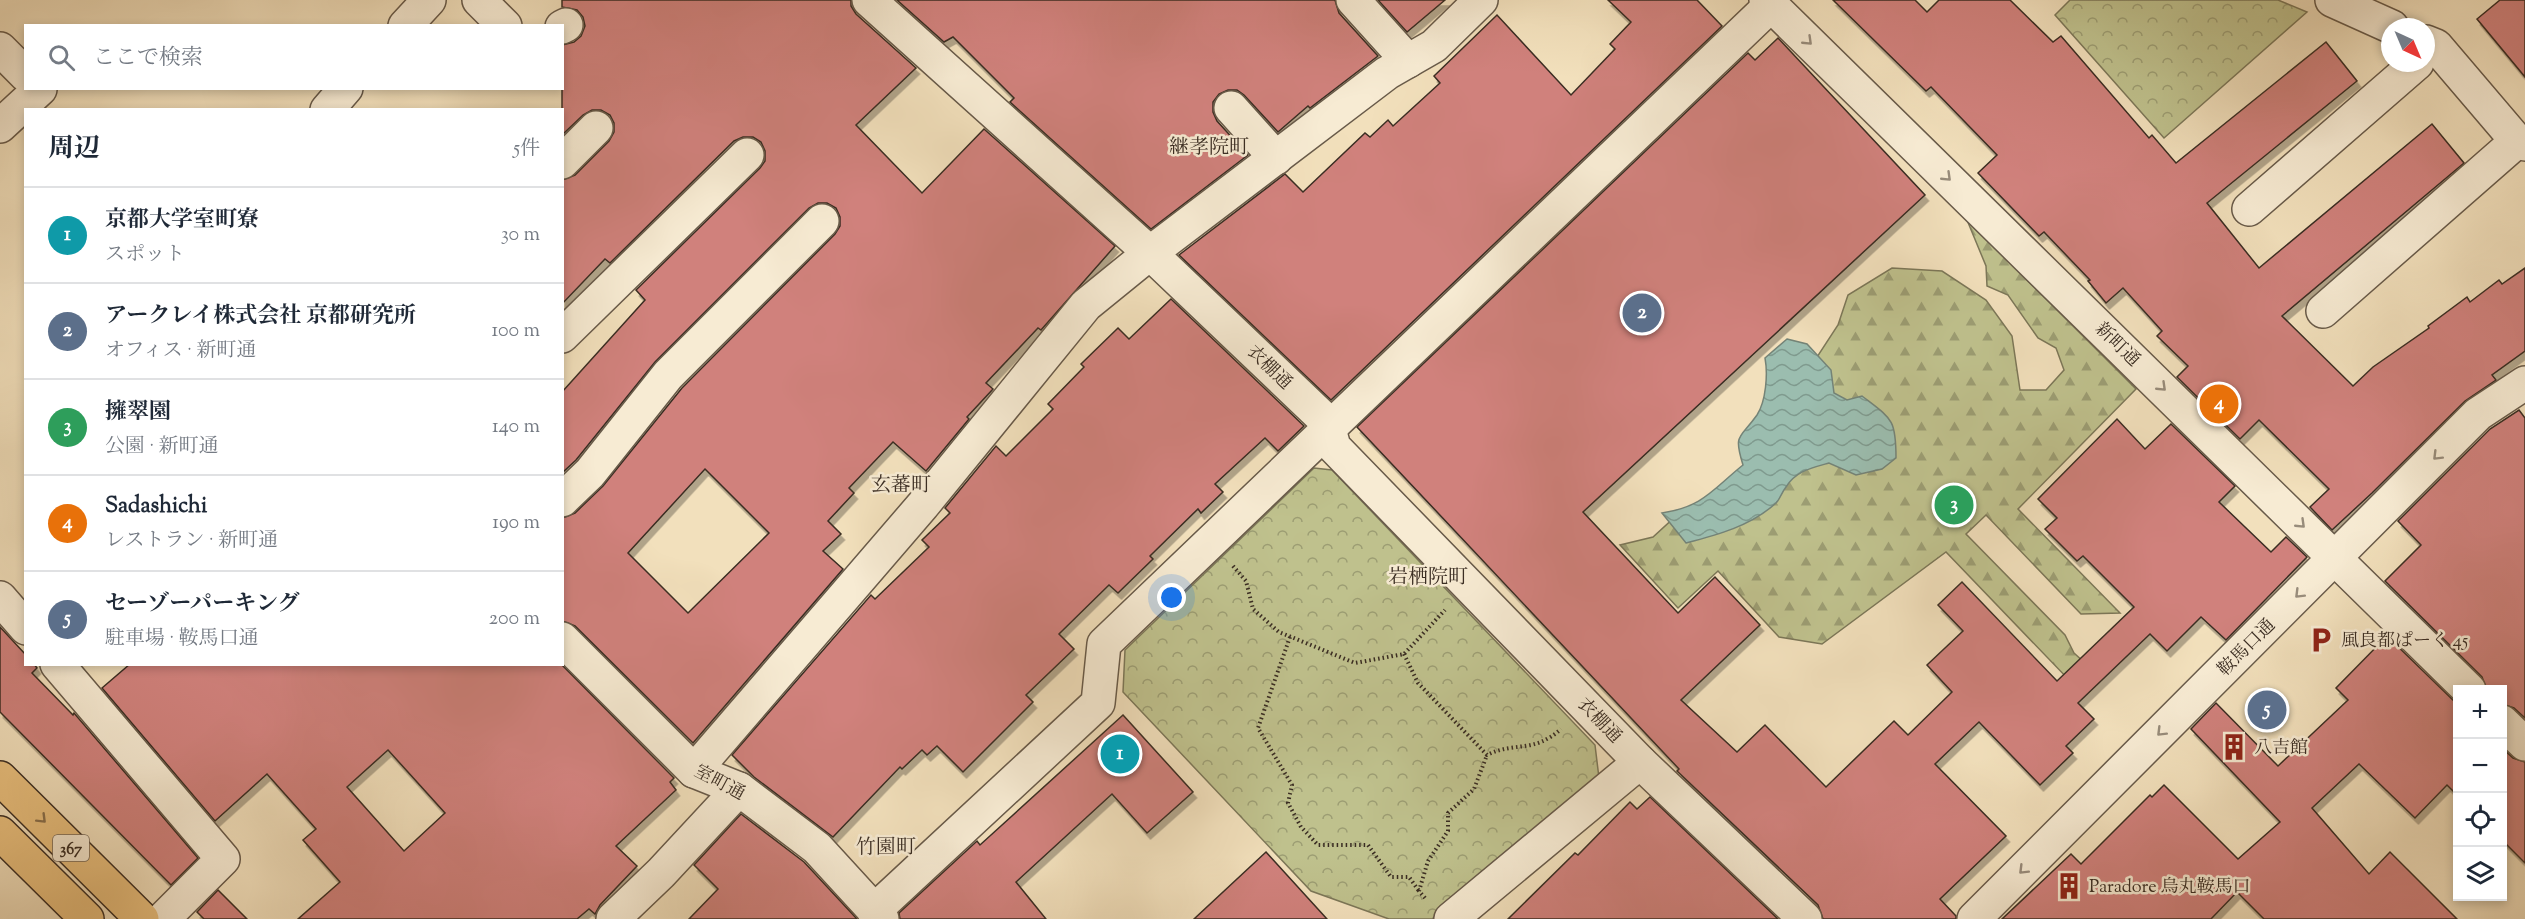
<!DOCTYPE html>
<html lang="ja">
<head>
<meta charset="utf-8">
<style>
  body { margin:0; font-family:"Sorts Mill Goudy","Noto Serif JP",serif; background:#f2f2f3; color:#1f2937 }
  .controls { position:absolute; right:18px; bottom:18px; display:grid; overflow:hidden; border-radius:0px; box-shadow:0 3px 9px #0003 }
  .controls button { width:54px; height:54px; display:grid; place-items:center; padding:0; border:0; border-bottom:2px solid #e0e1e3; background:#fff; color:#1f2937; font:30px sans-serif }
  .compass { position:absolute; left:2381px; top:18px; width:54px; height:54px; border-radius:50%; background:#fff; box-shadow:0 3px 9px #0003; rotate:136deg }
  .you { position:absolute; left:1172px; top:598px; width:21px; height:21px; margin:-15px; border:4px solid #fff; border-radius:50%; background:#1a73e8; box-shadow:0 0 0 9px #1a73e833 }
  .badge { display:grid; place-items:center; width:39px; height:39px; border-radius:50%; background:#d93025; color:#fff; font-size:20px; font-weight:700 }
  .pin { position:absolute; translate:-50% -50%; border:3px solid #fff; box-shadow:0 2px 6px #0006 }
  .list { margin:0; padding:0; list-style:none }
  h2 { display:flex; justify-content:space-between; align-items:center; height:78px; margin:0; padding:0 24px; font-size:26px }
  h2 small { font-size:20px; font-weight:400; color:#747a83 }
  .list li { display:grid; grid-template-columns:39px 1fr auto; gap:18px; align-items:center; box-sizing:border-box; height:96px; padding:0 24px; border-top:2px solid #e0e1e3 }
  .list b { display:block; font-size:22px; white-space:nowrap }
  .list p { margin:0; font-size:20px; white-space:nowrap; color:#747a83 }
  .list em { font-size:20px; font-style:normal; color:#747a83 }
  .icon { flex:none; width:33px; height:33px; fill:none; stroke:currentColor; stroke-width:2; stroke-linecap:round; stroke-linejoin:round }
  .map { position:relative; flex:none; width:2525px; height:919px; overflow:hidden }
  .search { position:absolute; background:#fff; box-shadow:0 3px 9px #0003; left:24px; top:24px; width:540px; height:66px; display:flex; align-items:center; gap:15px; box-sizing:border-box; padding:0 21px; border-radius:0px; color:#747a83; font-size:22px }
  .panel { position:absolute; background:#fff; box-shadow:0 3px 9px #0003; left:24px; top:108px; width:540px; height:558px; border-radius:0px }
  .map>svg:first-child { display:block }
</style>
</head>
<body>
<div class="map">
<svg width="2525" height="919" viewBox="0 0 2525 919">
  <defs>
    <pattern id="forest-firs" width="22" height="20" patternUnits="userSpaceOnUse" patternTransform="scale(1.5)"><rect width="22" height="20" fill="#bfc18d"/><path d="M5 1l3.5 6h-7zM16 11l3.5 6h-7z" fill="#9c9d73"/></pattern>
    <pattern id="park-crowns" width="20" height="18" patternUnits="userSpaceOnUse" patternTransform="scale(1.5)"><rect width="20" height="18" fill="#bfc18d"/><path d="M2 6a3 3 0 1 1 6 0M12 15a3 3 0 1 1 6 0" fill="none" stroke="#9c9d73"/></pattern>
    <pattern id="water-waves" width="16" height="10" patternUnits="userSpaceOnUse" patternTransform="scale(1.5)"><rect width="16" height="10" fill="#9bbdaf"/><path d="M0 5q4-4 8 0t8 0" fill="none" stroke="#7f9a8e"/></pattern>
    <filter id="shadow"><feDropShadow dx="3.5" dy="6" stdDeviation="0" flood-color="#0004"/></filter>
  </defs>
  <rect width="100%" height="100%" fill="#f2e0bc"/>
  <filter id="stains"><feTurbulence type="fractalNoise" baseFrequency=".00333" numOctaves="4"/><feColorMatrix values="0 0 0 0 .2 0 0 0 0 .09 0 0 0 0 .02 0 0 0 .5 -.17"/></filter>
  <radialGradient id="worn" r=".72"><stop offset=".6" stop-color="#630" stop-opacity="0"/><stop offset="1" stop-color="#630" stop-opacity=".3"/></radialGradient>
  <polygon fill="url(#forest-firs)" stroke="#7c7758" stroke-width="1.5" points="1967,220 2136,389 2018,509 2120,613 2081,614 1986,515 1966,534 2065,635 2074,653 2085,663 2070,681 1946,552 1822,644 1779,637 1718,571 1678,608 1620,545 1653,537 1676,516 1773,486 1852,434 1817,357 1838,325 1848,295 1892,268 1942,271 1986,300 2012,336 2020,390 2046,390 2064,370 2056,348 2038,338 2008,295 1987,286 1986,266"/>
  <g fill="url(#park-crowns)" stroke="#7c7758" stroke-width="1.5">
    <polygon points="2070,0 2278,0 2307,12 2164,138 2055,15"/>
    <polygon points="1314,468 1332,470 1595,745 1599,778 1432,919 1389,919 1311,891 1123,692 1125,650"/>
  </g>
  <path fill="url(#water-waves)" stroke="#748377" stroke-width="1.5" d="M1787,339L1807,344L1831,370L1834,393L1847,400L1862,396C1892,419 1896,419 1896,458L1882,469L1856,475L1829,463C1811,468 1796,471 1786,487C1782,492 1780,499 1776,503C1751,526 1717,535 1686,543L1662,513C1703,507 1713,489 1743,465C1733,433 1740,439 1757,415C1766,401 1768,374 1765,358Z"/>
  <g fill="#d0817b" stroke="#3a2d23" stroke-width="1.5" fill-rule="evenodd" filter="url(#shadow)">
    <path d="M562,0H851V6L856,14L916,68L856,125L922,193L984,129L1115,246L1041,330L1038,328L986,383L993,389L967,417L969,419L926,471L893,442L849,488L854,493L828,521L841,534L823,551L843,569L693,743L575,626L562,621V518L575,513L603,486L682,388L835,234L840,226V217L836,208L827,203H818L809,208L655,362L576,460L562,473V392L645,300L636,290L760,168L765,161V151L761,142L753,137H743L734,141L610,263L605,259L562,304V180L575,175L609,141L614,132V123L610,115L601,110H592L583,115L562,135V45L574,42L581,36L585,26L583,17L577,10L562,7ZM705,469L769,533L688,613L628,553Z"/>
    <polygon points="897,0 1335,0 1339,13 1378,56 1310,108 1308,106 1278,132 1244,95 1237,90 1228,90 1219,94 1213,102 1213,112 1217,121 1248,155 1151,229 1010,102 1014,98 953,37 944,42"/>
    <polygon points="1378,0 1445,0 1407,32"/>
    <polygon points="1608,0 1697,0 1722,26 1331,400 1179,255 1285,174 1303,192 1365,133 1370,137 1388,120 1393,126 1440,83 1434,76 1497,15 1571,95 1615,49 1610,44 1631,22"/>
    <polygon points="1833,0 1915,0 1927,12 1939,0 2010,0 2053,42 2061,36 2149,138 2152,135 2176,163 2326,42 2357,81 2207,203 2259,268 2432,124 2464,163 2282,316 2353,386 2373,367 2429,328 2428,326 2467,297 2470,302 2499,280 2502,284 2525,268 2525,351 2492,375 2496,380 2465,401 2372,493 2332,530 2310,507 2329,489 2259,420 2240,439 2177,377 2188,366 2157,336 2162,331 2123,288 2106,303 2088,281 2090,280 2044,232 2039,236 1978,173 1997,155 1931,87 1926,91"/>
    <polygon points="2500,0 2525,0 2525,77 2477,19"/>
    <polygon points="1778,38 1925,195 1583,512 1678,613 1715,577 1760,625 1681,700 1737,752 1765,725 1826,787 1894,721 1908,735 1952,692 1927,665 1963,631 1938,605 1962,582 2057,681 2134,607 2083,556 2077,561 2045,529 2057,518 2038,499 2117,419 2145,449 2171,424 2235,486 2219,502 2271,552 2286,537 2307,557 2226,640 2201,617 2167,651 2150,634 2078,703 2094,719 2066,746 2073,753 2040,785 1979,722 1935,764 2006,836 1940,899 1956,916 1956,919 1823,919 1818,905 1677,771 1679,769 1357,427 1748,53 1755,60"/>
    <polygon points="1171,299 1304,426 1278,451 1265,438 1215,484 1223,492 1201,513 1198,509 1150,556 1153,559 1118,593 1109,585 1059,634 1074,649 1026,695 1033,702 963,772 937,746 927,755 922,750 902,769 900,767 833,837 754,777 732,755 871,595 875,599 929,547 922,540 950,513 945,508 996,446 1006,456 1053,409 1048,404 1084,367 1081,364 1118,328 1129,339"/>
    <polygon points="2519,410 2525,418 2525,718 2514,708 2502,704 2502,690 2487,690 2482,677 2385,581 2421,545 2398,521 2490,429"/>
    <polygon points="0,627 26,655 26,664 34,664 37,668 32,673 73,715 74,713 198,858 171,885 0,712"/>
    <polygon points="2387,636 2457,704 2457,795 2447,785 2415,818 2359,764 2312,808 2369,874 2390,852 2457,919 2264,919 2237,892 2211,919 2002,919 2071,854 2081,864 2150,795 2152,797 2164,785 2238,859 2280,822 2191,729 2216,703 2278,766 2348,700 2336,688"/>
    <path d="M130,664H561L674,778L670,782L676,790L616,846L637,866L600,905L595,914L589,909L577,919H298L340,882L303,840L316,829L267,774L215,821L102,688ZM388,750L445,813L404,851L347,787Z"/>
    <polygon points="1123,715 1193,792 1147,833 1112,794 1016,882 1046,919 900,919 899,913 977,841 980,845"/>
    <polygon points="2502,748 2513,758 2525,762 2525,863 2502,840"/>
    <polygon points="1650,797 1778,919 1508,919 1575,853 1578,855 1630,802 1637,809"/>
    <polygon points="741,814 804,862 857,919 689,919 718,889 694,865"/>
    <polygon points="1266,852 1327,919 1194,919"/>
    <polygon points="218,890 247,919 204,919 197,912"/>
  </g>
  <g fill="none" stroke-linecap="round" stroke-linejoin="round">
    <defs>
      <g id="minor">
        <polyline points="479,0 505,26"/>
        <polyline points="869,0 1150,253 1322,417 1329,429 1334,447 1640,762 1805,919"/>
        <polyline points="1353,0 1408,61"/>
        <polyline points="1766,0 2469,690"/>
        <polyline points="2332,0 2392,27"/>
        <polyline points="405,26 429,0"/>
        <polyline points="562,27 566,25"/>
        <polyline points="2426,42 2436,46 2517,141 2525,144"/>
        <polyline points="0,49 26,75"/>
        <polyline points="1231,108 1276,158"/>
        <polyline points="327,110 346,88"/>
        <polyline points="0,126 40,89"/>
        <polyline points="562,162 596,128"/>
        <polyline points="2249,209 2417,63"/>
        <polyline points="2323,311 2517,141"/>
        <polyline points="562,336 747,155"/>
        <polyline points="562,500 590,473 668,375 822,221"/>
        <polyline points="0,598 26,628"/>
        <polyline points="562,639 694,771 739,789 817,848 882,919"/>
        <polyline points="57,664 223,859 163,919"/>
        <polyline points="2502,722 2525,744"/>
        <polyline points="694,771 923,505 1086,305 1150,253 1387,73 1434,46 1481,0"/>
        <polyline points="874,911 1098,703 1104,644 1771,5"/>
        <polyline points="613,919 661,873 739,789"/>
        <polyline points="1451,919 1640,762"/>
        <polyline points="1974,919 2478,414 2525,383"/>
      </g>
      <g id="highway">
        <polyline points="0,778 142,919"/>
        <polyline points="0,833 87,919"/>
      </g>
    </defs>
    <use href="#minor" stroke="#685a49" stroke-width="36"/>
    <use href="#highway" stroke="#3a2d23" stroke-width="36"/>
    <g stroke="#3a2d23" stroke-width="4" stroke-dasharray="1.5 3" stroke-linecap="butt">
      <polyline points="1233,566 1246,581 1253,609 1279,632 1355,663 1404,654 1445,610"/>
      <polyline points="1290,637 1258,728 1292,785 1288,803 1301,827 1318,845 1368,845 1391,877 1409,877 1419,891"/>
      <path d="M1404,654L1418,683L1487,755C1515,741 1533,754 1561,729"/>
      <polyline points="1425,898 1419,891 1428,861 1448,831 1448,813 1474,789 1487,755"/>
    </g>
    <use href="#minor" stroke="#f7ebd3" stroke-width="33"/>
    <use href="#highway" stroke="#e9c07e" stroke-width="33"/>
  </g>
  <defs><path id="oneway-chevron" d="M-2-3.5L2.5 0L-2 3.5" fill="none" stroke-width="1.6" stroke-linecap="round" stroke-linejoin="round" transform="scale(1.5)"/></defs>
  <g stroke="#988c7b">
    <use href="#oneway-chevron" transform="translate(1808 41) rotate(44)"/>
    <use href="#oneway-chevron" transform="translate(1947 177) rotate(44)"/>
    <use href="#oneway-chevron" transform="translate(2162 387) rotate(44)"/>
    <use href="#oneway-chevron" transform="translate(2437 456) rotate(135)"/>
    <use href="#oneway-chevron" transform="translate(2301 524) rotate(44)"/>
    <use href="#oneway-chevron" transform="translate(2299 594) rotate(135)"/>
    <use href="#oneway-chevron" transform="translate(2161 732) rotate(135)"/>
    <use href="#oneway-chevron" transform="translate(2023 870) rotate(135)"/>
  </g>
  <use stroke="#896f4c" href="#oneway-chevron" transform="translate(42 819) rotate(45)"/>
  <defs>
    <symbol id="parking-bare" viewBox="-9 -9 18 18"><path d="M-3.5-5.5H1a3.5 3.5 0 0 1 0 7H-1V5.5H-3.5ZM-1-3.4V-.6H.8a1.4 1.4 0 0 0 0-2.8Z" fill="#8f2418" stroke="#f7ebd3" stroke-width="2.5" paint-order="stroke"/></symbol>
    <symbol id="building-bare" viewBox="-9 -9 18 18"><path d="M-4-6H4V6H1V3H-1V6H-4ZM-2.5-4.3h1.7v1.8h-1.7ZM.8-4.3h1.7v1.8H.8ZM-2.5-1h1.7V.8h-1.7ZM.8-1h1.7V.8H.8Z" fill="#8f2418" stroke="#f7ebd3" stroke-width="2.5" paint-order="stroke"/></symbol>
  </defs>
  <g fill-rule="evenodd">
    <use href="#parking-bare" x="2302" y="621" width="38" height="38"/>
    <use href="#building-bare" x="2215" y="728" width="38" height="38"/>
    <use href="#building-bare" x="2050" y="867" width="38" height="38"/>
  </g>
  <g text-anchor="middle" stroke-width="5" stroke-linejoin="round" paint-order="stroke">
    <rect fill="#f7ebd3" stroke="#736658" stroke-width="1.5" x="53" y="835" width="36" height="26" rx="4.5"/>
    <g font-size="16" font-weight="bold" fill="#3a2d23">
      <text x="71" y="854">367</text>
    </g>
    <g font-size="18" fill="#3a2d23" stroke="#f7ebd3">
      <text transform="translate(2118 344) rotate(44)" y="6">新町通</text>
      <text transform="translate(1270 367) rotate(44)" y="6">衣棚通</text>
      <text transform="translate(2246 647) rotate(-45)" y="6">鞍馬口通</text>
      <text transform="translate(1600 720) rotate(46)" y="6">衣棚通</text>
      <text transform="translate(720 782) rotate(28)" y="6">室町通</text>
    </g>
    <g font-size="18" fill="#3a2d23" stroke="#f7ebd3" text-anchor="start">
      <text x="2341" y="646">風良都ぱーく 45</text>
      <text x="2254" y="753">八吉館</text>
      <text x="2089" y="892">Paradore 烏丸鞍馬口</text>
    </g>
    <g font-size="20" fill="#3a2d23" stroke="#f7ebd3">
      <text x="1209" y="153">継孝院町</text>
      <text x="901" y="491">玄蕃町</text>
      <text x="1428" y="583">岩栖院町</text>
      <text x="886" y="853">竹園町</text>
    </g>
  </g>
  <rect width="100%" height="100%" filter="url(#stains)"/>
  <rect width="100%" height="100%" fill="url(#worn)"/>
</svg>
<div class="controls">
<button>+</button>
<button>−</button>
<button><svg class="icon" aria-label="locate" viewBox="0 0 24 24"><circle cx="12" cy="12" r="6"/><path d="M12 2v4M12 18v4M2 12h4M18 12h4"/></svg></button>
<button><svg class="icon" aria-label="layers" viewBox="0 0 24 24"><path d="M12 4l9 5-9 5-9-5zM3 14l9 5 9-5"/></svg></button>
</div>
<svg class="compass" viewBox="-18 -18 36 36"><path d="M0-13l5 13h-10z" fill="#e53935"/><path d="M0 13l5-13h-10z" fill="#747a83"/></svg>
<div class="you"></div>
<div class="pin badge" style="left:1120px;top:754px;background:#0f9aa8">1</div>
<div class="pin badge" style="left:1642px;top:313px;background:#5c6f8a">2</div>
<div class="pin badge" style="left:1954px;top:505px;background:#2e9e5b">3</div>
<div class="pin badge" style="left:2219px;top:404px;background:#e8710a">4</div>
<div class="pin badge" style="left:2267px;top:710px;background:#5c6f8a">5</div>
<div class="search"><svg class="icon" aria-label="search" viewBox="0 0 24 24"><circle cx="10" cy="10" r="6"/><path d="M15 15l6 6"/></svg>ここで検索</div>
<section class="panel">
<h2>周辺<small>5件</small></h2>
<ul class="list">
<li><span class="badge" style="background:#0f9aa8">1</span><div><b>京都大学室町寮</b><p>スポット</p></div><em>30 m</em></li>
<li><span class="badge" style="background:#5c6f8a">2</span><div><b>アークレイ株式会社 京都研究所</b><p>オフィス · 新町通</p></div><em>100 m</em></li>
<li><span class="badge" style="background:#2e9e5b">3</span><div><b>擁翠園</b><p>公園 · 新町通</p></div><em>140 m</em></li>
<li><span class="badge" style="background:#e8710a">4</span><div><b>Sadashichi</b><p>レストラン · 新町通</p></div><em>190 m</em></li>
<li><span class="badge" style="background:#5c6f8a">5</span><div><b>セーゾーパーキング</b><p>駐車場 · 鞍馬口通</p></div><em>200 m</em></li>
</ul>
</section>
</div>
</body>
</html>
